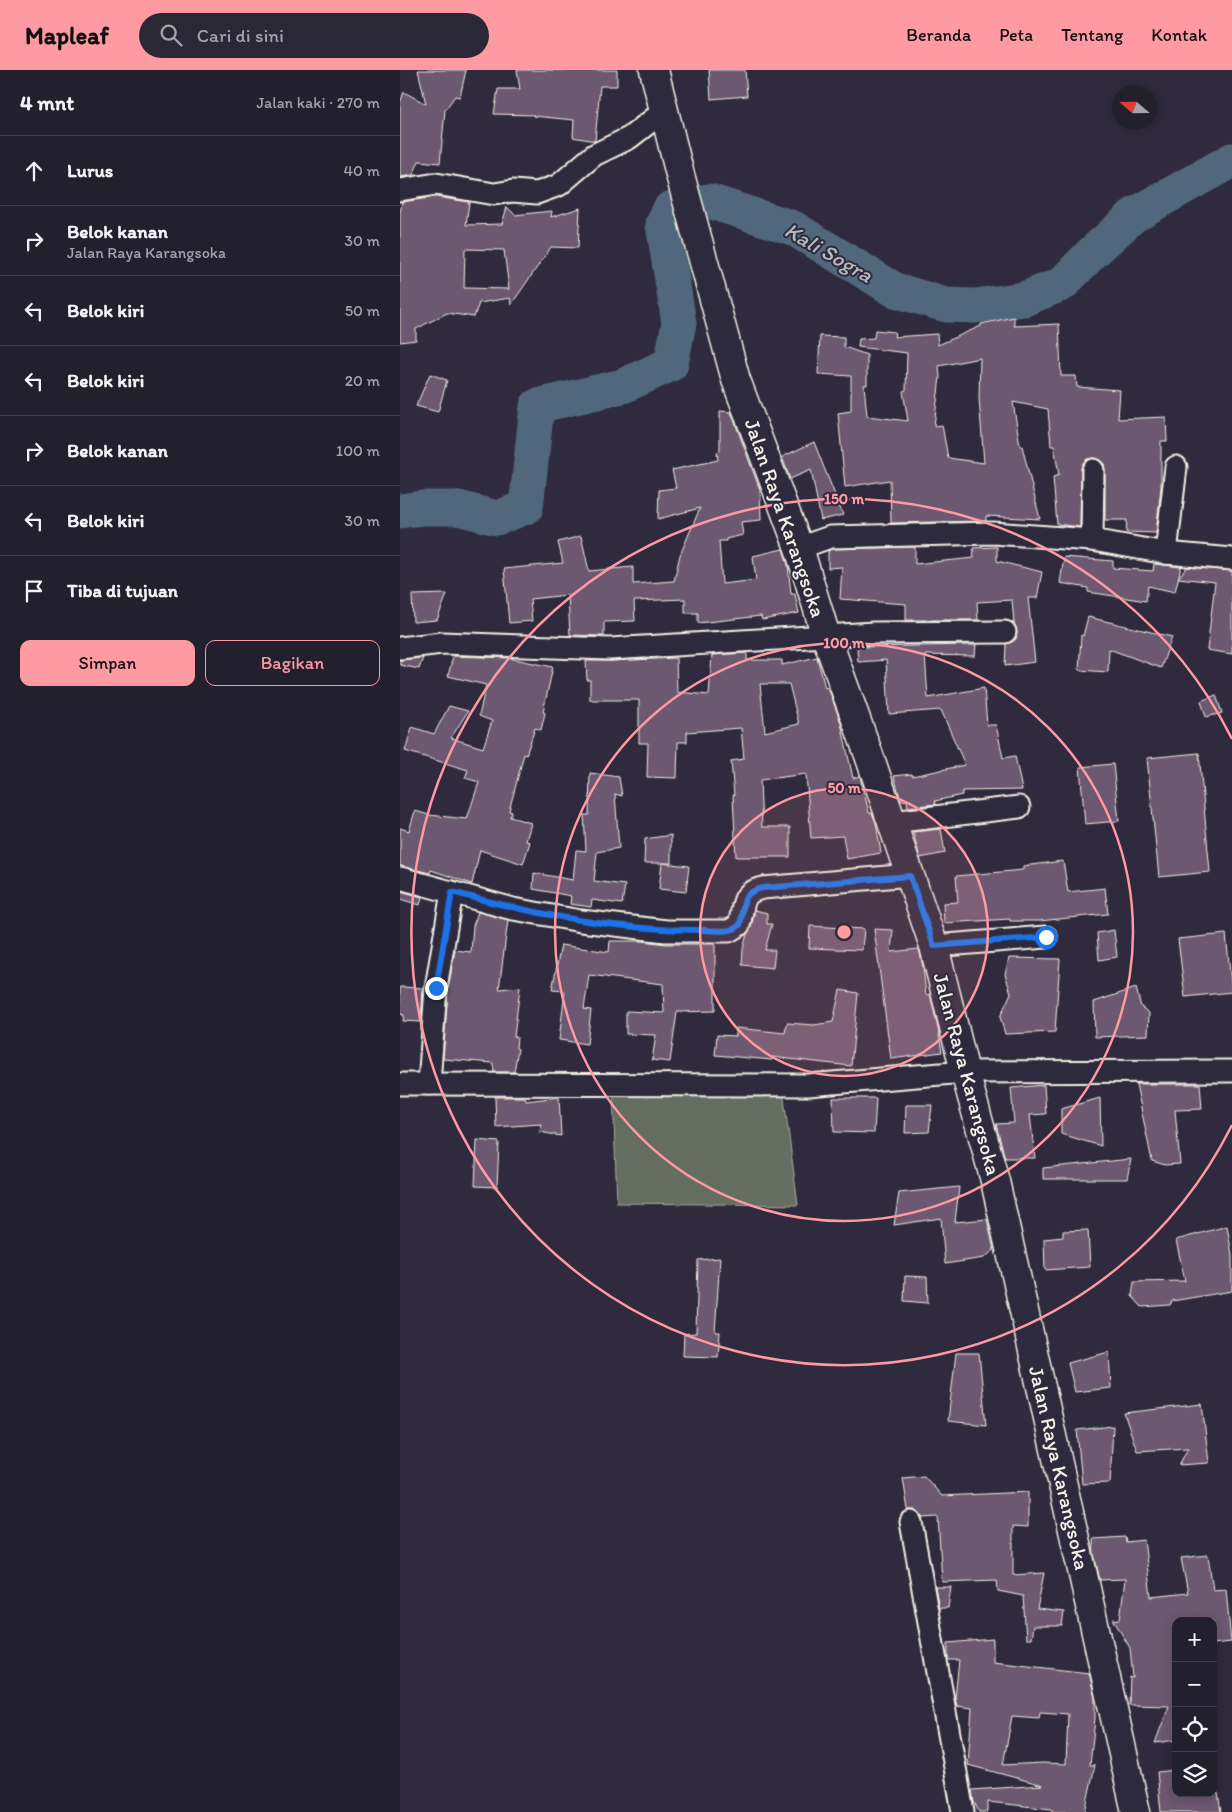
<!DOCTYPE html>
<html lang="id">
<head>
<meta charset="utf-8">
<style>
  body { margin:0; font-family:Itim,sans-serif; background:#2b2836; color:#f1f3f6 }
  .controls { position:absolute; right:15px; bottom:15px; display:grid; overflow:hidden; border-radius:10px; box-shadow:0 2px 12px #0003 }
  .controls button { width:45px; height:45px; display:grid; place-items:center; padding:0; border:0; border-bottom:1px solid #403e4a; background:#23202e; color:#f1f3f6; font:25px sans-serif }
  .compass { position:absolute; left:712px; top:15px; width:45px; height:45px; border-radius:50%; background:#23202e; box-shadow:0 2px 12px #0003; rotate:290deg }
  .stop { position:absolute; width:15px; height:15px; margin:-11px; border:4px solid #1a73e8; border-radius:50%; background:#fff }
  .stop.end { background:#1a73e8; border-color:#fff; box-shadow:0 1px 5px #0008 }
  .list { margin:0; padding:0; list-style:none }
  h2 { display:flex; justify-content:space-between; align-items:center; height:65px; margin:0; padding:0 20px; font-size:21px }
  h2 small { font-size:16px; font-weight:400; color:#a3a3aa }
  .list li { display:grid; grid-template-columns:32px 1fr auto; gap:15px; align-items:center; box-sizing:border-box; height:70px; padding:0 20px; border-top:1px solid #403e4a }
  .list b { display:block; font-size:19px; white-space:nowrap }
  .list p { margin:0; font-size:16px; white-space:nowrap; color:#a3a3aa }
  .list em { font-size:16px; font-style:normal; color:#a3a3aa }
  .actions { display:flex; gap:10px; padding:15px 20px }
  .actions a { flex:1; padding:11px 0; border:1px solid #ff9aa2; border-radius:10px; text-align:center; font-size:18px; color:#ff9aa2 }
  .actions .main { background:#ff9aa2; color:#111 }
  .icon { flex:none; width:28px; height:28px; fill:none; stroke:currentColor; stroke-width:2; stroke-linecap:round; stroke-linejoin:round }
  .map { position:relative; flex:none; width:832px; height:1742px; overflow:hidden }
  header { display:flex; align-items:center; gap:30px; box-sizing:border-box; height:70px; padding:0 25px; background:#ff9aa2; color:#111 }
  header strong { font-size:24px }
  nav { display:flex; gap:28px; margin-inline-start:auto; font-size:18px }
  .search { width:350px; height:45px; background:#2b2836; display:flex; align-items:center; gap:12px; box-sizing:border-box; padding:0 18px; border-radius:28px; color:#a3a3aa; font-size:19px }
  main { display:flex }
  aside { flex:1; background:#23202e }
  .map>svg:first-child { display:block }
</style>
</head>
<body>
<header>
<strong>Mapleaf</strong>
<div class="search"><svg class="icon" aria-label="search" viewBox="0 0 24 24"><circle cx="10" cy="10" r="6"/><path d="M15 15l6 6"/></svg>Cari di sini</div>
<nav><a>Beranda</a><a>Peta</a><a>Tentang</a><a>Kontak</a></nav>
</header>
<main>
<aside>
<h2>4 mnt<small>Jalan kaki · 270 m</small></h2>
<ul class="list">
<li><svg class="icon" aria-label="ahead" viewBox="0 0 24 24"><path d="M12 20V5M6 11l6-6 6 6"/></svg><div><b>Lurus</b></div><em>40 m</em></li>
<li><svg class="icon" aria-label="right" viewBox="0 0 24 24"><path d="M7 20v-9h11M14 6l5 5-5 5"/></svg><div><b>Belok kanan</b><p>Jalan Raya Karangsoka</p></div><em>30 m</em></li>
<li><svg class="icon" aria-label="left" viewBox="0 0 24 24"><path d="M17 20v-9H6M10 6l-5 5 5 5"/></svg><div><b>Belok kiri</b></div><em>50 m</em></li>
<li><svg class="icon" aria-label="left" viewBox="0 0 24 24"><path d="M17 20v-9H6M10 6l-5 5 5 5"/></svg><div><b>Belok kiri</b></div><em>20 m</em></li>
<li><svg class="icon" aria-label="right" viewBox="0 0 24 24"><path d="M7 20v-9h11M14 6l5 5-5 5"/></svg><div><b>Belok kanan</b></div><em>100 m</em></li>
<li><svg class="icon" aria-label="left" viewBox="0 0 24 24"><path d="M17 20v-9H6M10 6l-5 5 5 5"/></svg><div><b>Belok kiri</b></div><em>30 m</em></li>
<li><svg class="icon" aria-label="arrive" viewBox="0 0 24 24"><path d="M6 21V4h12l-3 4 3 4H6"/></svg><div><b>Tiba di tujuan</b></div></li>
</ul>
<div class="actions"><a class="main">Simpan</a><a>Bagikan</a></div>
</aside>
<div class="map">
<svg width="832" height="1742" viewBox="0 0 832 1742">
  <rect width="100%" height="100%" fill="#2f2a3d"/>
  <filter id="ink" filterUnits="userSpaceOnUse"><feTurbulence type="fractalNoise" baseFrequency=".02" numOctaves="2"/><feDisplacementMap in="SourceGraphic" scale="10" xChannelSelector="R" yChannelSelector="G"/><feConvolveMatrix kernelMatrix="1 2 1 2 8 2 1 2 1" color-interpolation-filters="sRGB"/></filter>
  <g filter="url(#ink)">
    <polygon fill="#656c60" stroke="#acaea4" points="383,1021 398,1135 217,1133 213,1022"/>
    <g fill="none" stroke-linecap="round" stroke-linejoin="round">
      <polyline stroke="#51687c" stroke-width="35" points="0,441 22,438 58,438 97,448 126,437 137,336 223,316 271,294 279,253 263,154 270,139 309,131 393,158 495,220 546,235 575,236 624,229 662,214 691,184 734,145 832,90"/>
    </g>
    <g fill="#6c586f" stroke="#f4f1e8" fill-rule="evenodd">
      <polygon points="18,0 66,0 60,27 55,26 45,40 40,93 19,91 13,105 0,107 0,33 4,22 26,34"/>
      <polygon points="117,0 217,0 217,16 200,16 195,71 173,67 174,50 133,46 134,45 94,44 98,19 120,19"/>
      <polygon points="309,0 345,0 347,26 311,29"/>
      <path d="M36,127L69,132L66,155L102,154L107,137L115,145L152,141L151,147L180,138L178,178L151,177L111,235L110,228L79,233L74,247L47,243L16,259V270L0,272V143L2,132ZM65,179L104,180L109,219L64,218Z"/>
      <path d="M614,247V256L659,254L661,306H676L677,317L720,320L718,349L766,347L767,371H761V417L756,463L726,462L727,450H705V400L704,394L700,390L694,388L687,389L683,393L681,399L680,457L657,454L653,407L659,405L654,376H651L648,339L613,332L620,376H622L640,449L586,446V451L491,453L490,410L445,417L438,343L451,341V306L418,304L420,266L444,267V277L467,285V315H464L467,346L508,351L503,321L506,320L507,283L458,277L459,269L474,268L475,260L495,262L494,267L537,264L538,275L581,256V254ZM580,288L579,328L584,393L548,388L542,355L534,356L540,307L539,296Z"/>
      <polygon points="30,304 47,310 38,342 16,336"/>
      <polygon points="320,341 331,342 360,420 361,450 341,452 343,465 326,469 326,471 319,471 322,514 356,510 353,486 383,479 388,495 391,524 395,524 399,543 362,550 361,546 298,553 298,543 285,543 285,529 234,531 235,551 204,552 204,566 170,565 168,525 130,529 132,551 109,553 104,499 163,493 158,472 181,466 189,501 233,497 233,514 274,511 280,485 300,438 258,449 259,420 276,418 272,400 318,390 317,382 320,381"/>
      <polygon points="414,372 423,395 443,445 421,450 411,400 390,409 382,387"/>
      <polygon points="515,477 515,494 574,488 573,478 597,477 597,491 642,502 637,528 628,528 635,592 605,596 606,574 612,572 616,569 617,562 614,554 612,530 577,532 578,550 506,550 506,534 440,529 442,497 428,498 428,481 432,479"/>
      <polygon points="664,487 713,491 713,498 753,501 754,494 781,497 775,522 748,516 746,531 688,522 688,518 660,513"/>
      <polygon points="787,497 832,501 832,584 807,580 815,512 778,508"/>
      <polygon points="47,524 37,550 13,552 12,525"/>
      <polygon points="688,547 772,567 761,598 709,579 708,602 679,600 681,565 683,566"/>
      <polygon points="576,575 575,586 525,585 528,628 584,618 587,655 596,655 603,688 615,686 622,720 562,721 562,725 535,731 536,734 508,737 507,730 501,731 494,706 512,704 512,706 565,695 541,640 489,644 486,590 458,592 457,577"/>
      <path d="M347,583V590H382V595L417,587L425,618L428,617L441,653L453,708L460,706L469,743H472L476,753L481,783L447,789L443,766L411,768L406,704L360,710L362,757H390V787H336L333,726L334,725L331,691L344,689L341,658L287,662V672H278L277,708L247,707L248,673H239V630H190V610H187L186,591H211L276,588L277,622L309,625L312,585ZM360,614H389L399,654L365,662Z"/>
      <polygon points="53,586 109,588 153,597 143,642 145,643 141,660 135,658 126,685 124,684 109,741 112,742 110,747 131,753 126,771 130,772 123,794 80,780 72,814 31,800 30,803 0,796 0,758 9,761 15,741 29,745 67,749 79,712 65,708 68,700 5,681 12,657 34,664 49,636 68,641 51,668 83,678 92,651 79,646 86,615 48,606"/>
      <polygon points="23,588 19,599 0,595 0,590"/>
      <polygon points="816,625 822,643 806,647 801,631"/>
      <polygon points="799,683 810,802 759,807 747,688"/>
      <polygon points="713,694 719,751 685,754 680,697"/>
      <polygon points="190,703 219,707 222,726 215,724 219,778 197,782 194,811 225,815 222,834 192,830 191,837 170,834 171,826 133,819 134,803 173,810 176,780 186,781 184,745 189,745"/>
      <polygon points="541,759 545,783 520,788 513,762"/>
      <polygon points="271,765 271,793 244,793 245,769"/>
      <polygon points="663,791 668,822 705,818 708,844 639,851 610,851 610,849 544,853 543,833 558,832 556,806 623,800 623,796"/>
      <polygon points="262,793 289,796 286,822 259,819"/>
      <polygon points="0,821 22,827 20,835 0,829"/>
      <polygon points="355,840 367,843 367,854 372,854 365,880 375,880 373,898 342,895 343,879 347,864 351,858"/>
      <polygon points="78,842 108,850 99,919 120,917 114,967 117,967 116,978 118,979 114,1002 94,1002 93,993 43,989 48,919 55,880 71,882 73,856"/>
      <polygon points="410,856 464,859 462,880 409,878"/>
      <polygon points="474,859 493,860 491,882 519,879 523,897 526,925 530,924 538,959 542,982 491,989"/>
      <polygon points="714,860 717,887 699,890 697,863"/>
      <polygon points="826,864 832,922 785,927 778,869"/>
      <polygon points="210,871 242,871 266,874 315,874 315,941 277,942 270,992 252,990 256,965 226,964 226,941 264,943 263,914 189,905 184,939 191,940 187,974 159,970 165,921 152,920 161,875 209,882"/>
      <polygon points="609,888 660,889 655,962 605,964 600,947 611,923 605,904"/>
      <polygon points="0,917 23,918 21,952 3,951 4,945 0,944"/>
      <polygon points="736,918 741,937 749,943 748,965 695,967 694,932"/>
      <polygon points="440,920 458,923 451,996 372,987 372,990 315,985 317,965 336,966 336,958 385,963 387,953 414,955 433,952"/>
      <polygon points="736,1014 800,1014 802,1039 775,1040 780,1094 765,1095 752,1091"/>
      <polygon points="644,1015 646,1044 630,1045 635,1088 605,1088 596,1054 614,1053 611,1018"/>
      <polygon points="95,1027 125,1027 126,1031 159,1027 161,1066 140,1062 141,1054 96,1057"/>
      <polygon points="433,1028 476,1028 474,1063 434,1062"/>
      <polygon points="700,1028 701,1076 661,1064 661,1039"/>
      <polygon points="506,1035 532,1035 529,1062 505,1063"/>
      <polygon points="77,1070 99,1072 97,1117 75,1116"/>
      <polygon points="731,1089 727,1109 643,1109 643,1098"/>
      <polygon points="559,1117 555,1152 587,1149 594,1180 584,1188 545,1194 541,1148 494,1155 499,1123"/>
      <polygon points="827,1156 832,1185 832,1221 772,1231 770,1235 742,1237 732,1226 734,1212 785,1211 776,1170"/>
      <polygon points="688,1160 690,1197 645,1200 644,1169 663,1167 663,1161"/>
      <polygon points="320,1188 315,1262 320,1262 318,1287 283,1286 284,1264 296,1263 298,1190"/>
      <polygon points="505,1206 527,1207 528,1233 504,1231"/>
      <polygon points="709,1282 711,1318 675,1322 668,1293"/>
      <polygon points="556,1283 579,1283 586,1355 548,1351"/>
      <polygon points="802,1334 809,1393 779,1395 788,1378 737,1381 724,1343"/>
      <polygon points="713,1356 710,1413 682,1414 677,1360"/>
      <polygon points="524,1406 542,1426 628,1422 628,1457 613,1456 613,1505 644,1503 637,1539 664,1542 662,1556 633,1556 631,1569 626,1569 623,1526 598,1521 597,1510 542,1512 538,1447 522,1448 516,1440 508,1440 503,1408"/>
      <polygon points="725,1467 726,1472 744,1470 751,1527 788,1523 781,1488 808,1485 813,1520 826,1519 831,1572 813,1574 813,1551 776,1551 776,1670 755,1673 769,1636 729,1635 730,1607 733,1608 730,1578 713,1549 720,1550 725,1509 700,1510 694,1484 693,1469"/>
      <polygon points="535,1517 551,1517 548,1538 539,1538"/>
      <path d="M593,1569V1592L689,1603L695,1628V1649L690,1695H695L685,1742H652V1739L588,1732V1742H579L574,1732L572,1720L643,1715L568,1695L572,1638L557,1636L555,1628L559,1590H548V1573ZM640,1642L668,1644L666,1694L643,1693L603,1695L612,1646L639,1648Z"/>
      <polygon points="776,1700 776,1723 818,1723 821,1742 761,1742 757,1702"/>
    </g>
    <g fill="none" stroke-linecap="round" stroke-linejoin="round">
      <defs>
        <g id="minor">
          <polyline points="0,120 36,114 94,124 113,121 137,123 159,115 194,85 229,68 264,41"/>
          <polyline points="692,470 693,400"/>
          <polyline points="399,478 430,467 593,463 692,470 766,483 832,489"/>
          <polyline points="766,483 776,397"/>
          <polyline points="0,578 42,573 210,579 474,563 605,562"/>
          <polyline points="492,752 619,737"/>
          <path d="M0,808L113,839L181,851L266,861H329L339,855C345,835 339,823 363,818L510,805"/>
          <polyline points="534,876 646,867"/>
          <polyline points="0,1014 408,1015 565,1002 832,1001"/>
          <polyline points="29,1014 36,918 52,822"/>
          <polyline points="511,1452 563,1742"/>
        </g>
        <polyline id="secondary" points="254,0 279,101 336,310 399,478 426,566 470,688 534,876 565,1002 595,1111 736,1742"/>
      </defs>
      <use href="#minor" stroke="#f4f1e8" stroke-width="25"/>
      <use href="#secondary" stroke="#f4f1e8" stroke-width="31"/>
      <use href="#minor" stroke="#2f2a3d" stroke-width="21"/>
      <use href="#secondary" stroke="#2f2a3d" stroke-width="28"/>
    </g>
  </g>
  <g fill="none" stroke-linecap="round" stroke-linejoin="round" filter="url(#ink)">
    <path stroke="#1a73e8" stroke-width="6" d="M36,918L52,822C134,844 218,861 303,860C315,860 330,864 340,855C345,835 339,823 363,818L510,806L534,876L646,867"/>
  </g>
  <circle cx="444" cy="862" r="144" fill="#ff9aa2" fill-opacity=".12"/>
  <g fill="none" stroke="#ff9aa2" stroke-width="2.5">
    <circle cx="444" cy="862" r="144"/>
    <circle cx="444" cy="862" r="289"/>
    <path d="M832 1055A433 433 0 1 1 832 669"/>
  </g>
  <g text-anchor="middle" stroke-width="4" stroke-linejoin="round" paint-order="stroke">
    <g font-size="21" fill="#f4f1e8" stroke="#2f2a3d">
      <text transform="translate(385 448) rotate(71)" y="7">Jalan Raya Karangsoka</text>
      <text transform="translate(567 1004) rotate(75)" y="7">Jalan Raya Karangsoka</text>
      <text transform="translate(659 1398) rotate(77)" y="7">Jalan Raya Karangsoka</text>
    </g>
    <g font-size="22" font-style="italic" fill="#b3babd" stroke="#2f2a3d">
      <text transform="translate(429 182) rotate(30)" y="8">Kali Sogra</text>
    </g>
  </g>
  <circle cx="444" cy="862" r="8" fill="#ff9aa2" stroke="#2f2a3d" stroke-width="2.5"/>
  <g font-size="15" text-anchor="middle" font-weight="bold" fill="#ff9aa2" stroke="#2f2a3d" stroke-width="4" stroke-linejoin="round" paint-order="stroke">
    <text x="444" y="434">150 m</text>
    <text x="444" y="578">100 m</text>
    <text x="444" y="723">50 m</text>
  </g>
</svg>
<div class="controls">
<button>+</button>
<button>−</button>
<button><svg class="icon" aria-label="locate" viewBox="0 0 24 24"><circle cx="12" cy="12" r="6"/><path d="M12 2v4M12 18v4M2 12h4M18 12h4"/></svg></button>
<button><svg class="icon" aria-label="layers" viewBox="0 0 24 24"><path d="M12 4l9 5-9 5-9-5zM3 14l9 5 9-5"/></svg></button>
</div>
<svg class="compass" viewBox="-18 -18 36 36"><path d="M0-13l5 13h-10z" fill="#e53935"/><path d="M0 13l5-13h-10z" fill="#a3a3aa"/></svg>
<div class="stop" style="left:646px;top:867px"></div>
<div class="stop end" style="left:36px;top:918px"></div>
</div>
</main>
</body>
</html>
